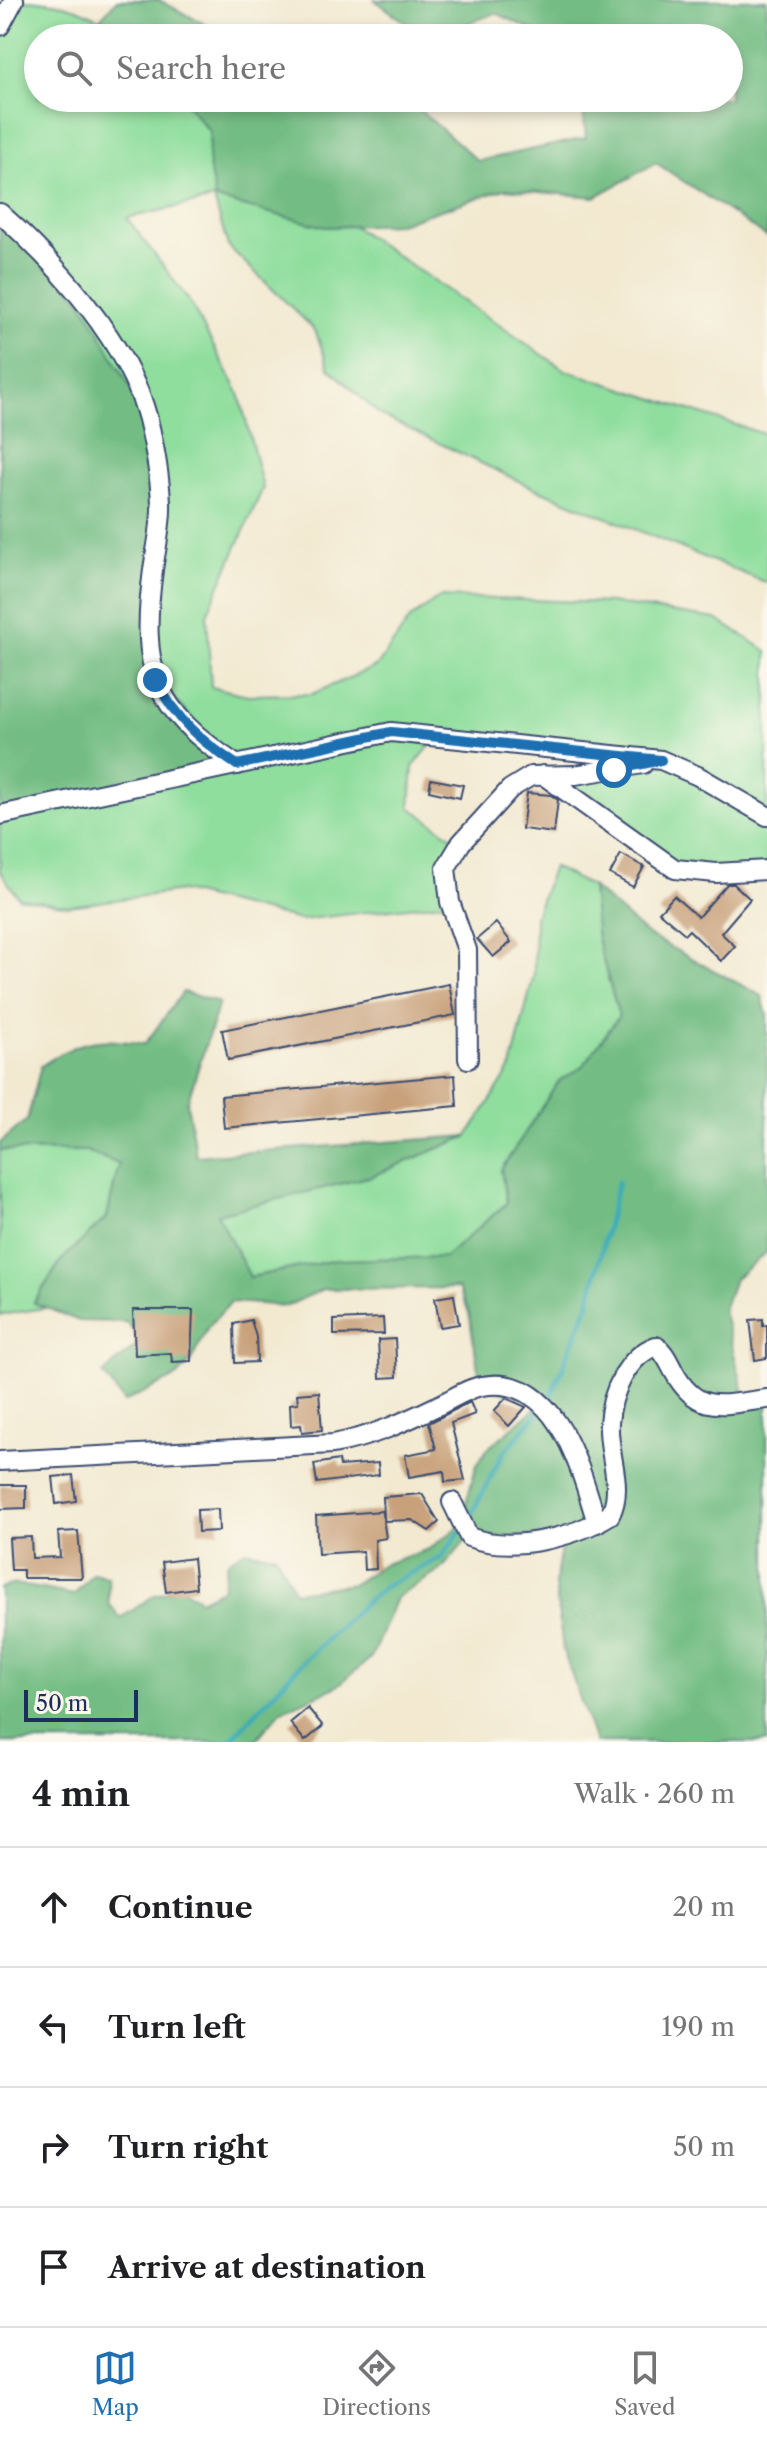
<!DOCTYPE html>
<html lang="en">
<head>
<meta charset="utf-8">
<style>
  body { margin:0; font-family:"Libre Caslon Text",serif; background:#f6f6f6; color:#202124 }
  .scale { position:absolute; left:24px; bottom:20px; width:114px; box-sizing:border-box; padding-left:8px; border:4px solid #1b2f5e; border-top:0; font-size:22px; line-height:28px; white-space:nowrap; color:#1b2f5e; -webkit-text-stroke:6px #fbf7ec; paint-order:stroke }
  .stop { position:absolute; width:24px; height:24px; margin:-18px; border:6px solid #1f6fb2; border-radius:50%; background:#fff }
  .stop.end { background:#1f6fb2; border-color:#fff; box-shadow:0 2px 8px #0008 }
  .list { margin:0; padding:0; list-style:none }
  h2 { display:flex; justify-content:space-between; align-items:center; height:104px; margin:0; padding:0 32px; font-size:34px }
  h2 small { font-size:26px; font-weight:400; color:#757577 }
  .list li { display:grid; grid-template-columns:52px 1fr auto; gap:24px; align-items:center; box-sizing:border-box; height:120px; padding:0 32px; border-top:2px solid #e0e0e0 }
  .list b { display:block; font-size:30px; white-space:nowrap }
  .list em { font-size:26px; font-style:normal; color:#757577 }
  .icon { flex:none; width:44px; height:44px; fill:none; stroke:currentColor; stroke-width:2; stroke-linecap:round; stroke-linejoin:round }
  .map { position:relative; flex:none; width:767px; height:1742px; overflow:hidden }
  .search { position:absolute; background:#fff; box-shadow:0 4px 12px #0003; left:24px; right:24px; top:24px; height:88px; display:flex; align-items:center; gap:20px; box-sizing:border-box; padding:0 28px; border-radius:44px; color:#757577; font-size:30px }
  .sheet { height:584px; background:#fff }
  nav { display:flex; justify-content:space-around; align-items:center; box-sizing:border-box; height:112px; border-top:2px solid #e0e0e0; background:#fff; font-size:22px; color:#757577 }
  nav a { display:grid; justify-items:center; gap:4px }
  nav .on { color:#1f6fb2 }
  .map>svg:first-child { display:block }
</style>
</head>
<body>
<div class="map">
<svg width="767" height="1742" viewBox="0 0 767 1742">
  <rect width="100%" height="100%" fill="#fbf7ec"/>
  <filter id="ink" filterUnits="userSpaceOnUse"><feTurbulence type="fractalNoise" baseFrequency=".0125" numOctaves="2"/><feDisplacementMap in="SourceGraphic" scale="16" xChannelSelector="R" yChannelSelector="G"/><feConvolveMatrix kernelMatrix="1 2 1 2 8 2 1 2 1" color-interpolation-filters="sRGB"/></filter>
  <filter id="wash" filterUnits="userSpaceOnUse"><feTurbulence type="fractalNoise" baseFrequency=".006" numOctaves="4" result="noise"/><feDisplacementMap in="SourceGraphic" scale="32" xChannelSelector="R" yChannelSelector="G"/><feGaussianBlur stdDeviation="1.8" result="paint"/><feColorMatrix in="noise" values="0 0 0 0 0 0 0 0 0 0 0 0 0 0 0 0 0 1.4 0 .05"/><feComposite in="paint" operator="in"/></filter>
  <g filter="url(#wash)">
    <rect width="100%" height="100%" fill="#f2e9d0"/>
    <g fill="#8fde9d" stroke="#55867e" stroke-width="2">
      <path d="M14,0C64,0 89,10 130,38H38V98H182L210,132L208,160L325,227L353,226L565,370L767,435V583L527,485L380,415L329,368L315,330L228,246L214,199L127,218L188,299L239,393L263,488L207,614L211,687L248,695L312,694L377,666L410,619L440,597L610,603L716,619L767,651V870L675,869L543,775L657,761L437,737L413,767L410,807L461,843L446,868L450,902L300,920L181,891L69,906L19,898L0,871V815L173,712L0,213V26Z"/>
      <polygon points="553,867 592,887 597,939 619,1016 582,1068 559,1081 501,1170 507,1203 445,1257 336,1260 250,1277 216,1214 372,1176 468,1136 511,1068 534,974 535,916"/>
      <polygon points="0,1150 86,1151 119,1164 107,1217 61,1261 34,1302 45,1308 0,1315"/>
    </g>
    <g fill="#73bd84" stroke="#477671" stroke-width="2">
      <polygon points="117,0 159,0 231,38 130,38 100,18"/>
      <polygon points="375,0 767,0 767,237 656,163 595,197 505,189 398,224 325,227 215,199 208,160 210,132 182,98 353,98 378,109 412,103 478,161 586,138 582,98 729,98 729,38 550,38 496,13 426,38"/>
      <polygon points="15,227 83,303 147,417 162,504 155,680 237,765 0,815 0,229"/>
      <path d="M592,887L649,936L762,996L767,1016V1252L734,1279L723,1310L746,1401L767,1399V1742H595L563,1650L555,1584L563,1536L469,1537L441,1570L396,1598L371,1658L336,1687L282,1710L254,1742H0V1588L15,1584L74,1595L93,1573L108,1577L109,1604L121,1618L155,1595L182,1588L200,1600L222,1589L228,1561L245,1550L276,1555L295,1592L353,1584L382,1565L429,1549L460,1526L476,1467L486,1450L541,1403L481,1386L469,1313L458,1288L323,1289L287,1306L231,1302L208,1327L191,1361L178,1376L124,1402L103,1374L143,1340L126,1322L79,1321L34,1303L61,1261L107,1217L119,1164L86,1151L0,1150V1143L27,1120L41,1066C82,1039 95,1037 145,1044L183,992L219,1003L187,1103L196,1156L468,1136L372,1176L217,1214L250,1277L336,1260L445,1257L507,1203L501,1170L559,1081L582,1067L619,1016L597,939Z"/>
    </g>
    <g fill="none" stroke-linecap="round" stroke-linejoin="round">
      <g stroke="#3bacb6" stroke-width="5">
        <polyline points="467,1523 502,1455 550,1398 589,1303 618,1182"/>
        <polyline points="229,1742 297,1668 367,1601 387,1585 441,1558 461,1531"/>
      </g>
    </g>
    <g id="blocks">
      <g fill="#c8a07a">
        <polygon points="431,779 463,785 460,798 429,791"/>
        <polygon points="527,793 551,795 558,800 554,833 522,829"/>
        <polygon points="621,854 644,867 633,887 610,874"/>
        <polygon points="727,884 734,884 750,899 721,933 735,946 721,961 689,930 685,934 659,912 674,896 698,917"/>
        <polygon points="496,923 511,942 493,957 477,939"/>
        <polygon points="449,984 455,1015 228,1060 222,1030"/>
        <polygon points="455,1075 457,1106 224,1128 221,1096"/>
        <polygon points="454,1295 459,1324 440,1327 435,1298"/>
        <polygon points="133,1310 193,1310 191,1361 172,1362 171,1353 135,1355"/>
        <polygon points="383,1318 384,1334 334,1335 334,1320"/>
        <polygon points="763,1319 763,1326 767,1325 767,1358 755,1360 750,1320"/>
        <polygon points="251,1320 256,1337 257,1362 235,1363 234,1324"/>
        <polygon points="395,1339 397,1377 380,1378 378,1340"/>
        <polygon points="319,1392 322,1430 302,1432 301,1425 291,1426 290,1404 298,1403 297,1394"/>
        <polygon points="506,1398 526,1407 509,1426 494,1411"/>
        <polygon points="470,1402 475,1414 451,1423 465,1480 445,1482 444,1471 409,1477 405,1455 436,1449 429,1423"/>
        <polygon points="339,1460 340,1466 378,1463 379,1475 317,1483 314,1464"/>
        <polygon points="73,1475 76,1501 56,1504 53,1477"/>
        <polygon points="0,1485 26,1485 26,1508 0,1509"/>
        <polygon points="422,1494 439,1522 429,1531 412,1520 384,1521 383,1497"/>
        <polygon points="218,1509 219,1531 198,1532 197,1510"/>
        <polygon points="382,1511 386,1538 375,1540 376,1569 364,1570 363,1551 318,1554 316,1516"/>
        <polygon points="78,1531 82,1578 23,1578 23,1570 11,1570 9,1538 31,1537 32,1558 60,1557 58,1532"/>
        <polygon points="193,1558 196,1588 166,1592 162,1562"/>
        <polygon points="308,1708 323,1726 305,1741 290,1723"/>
      </g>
    </g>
  </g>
  <g filter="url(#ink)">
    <use href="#blocks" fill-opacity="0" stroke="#3b4b6f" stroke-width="2"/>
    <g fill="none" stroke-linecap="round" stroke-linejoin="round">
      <defs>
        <g id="minor">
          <polyline points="0,26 14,0"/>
          <path d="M0,213C57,264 128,343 148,419C154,444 160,477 161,503C162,524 156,548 153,570C140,669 152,709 237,765"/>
          <polyline points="543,775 675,869 716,873 767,870"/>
          <polyline points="0,815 391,732 661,760 698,776 767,816"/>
          <polyline points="468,1059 467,950 450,902 446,868 461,843 510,789 531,776 575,775 643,764"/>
          <path d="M0,1461L333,1444C371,1437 402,1423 437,1406C451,1400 467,1388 482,1386C557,1372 581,1471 597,1523"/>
          <path d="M452,1502L469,1537C511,1553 573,1538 610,1515C625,1486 607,1454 609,1423C611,1394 627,1356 656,1346C665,1352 669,1363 674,1372C698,1416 724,1404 767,1399"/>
        </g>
      </defs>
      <use href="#minor" stroke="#3b4b6f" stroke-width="22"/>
      <use href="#minor" stroke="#fff" stroke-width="18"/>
    </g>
  </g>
  <g fill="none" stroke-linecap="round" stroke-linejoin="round" filter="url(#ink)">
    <path stroke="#1f6fb2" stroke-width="10" d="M155,680C178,721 198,739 237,765L391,732L661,760L614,770"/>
  </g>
</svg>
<div class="scale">50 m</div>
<div class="stop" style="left:614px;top:770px"></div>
<div class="stop end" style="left:155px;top:680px"></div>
<div class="search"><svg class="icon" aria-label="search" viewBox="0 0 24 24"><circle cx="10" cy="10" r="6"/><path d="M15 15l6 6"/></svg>Search here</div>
</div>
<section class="sheet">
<h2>4 min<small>Walk · 260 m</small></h2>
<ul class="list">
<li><svg class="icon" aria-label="ahead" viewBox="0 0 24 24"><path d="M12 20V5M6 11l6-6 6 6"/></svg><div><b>Continue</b></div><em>20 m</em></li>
<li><svg class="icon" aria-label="left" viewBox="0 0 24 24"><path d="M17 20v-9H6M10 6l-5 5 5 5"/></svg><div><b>Turn left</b></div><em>190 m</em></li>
<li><svg class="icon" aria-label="right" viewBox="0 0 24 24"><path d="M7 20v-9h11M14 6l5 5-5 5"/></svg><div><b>Turn right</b></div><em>50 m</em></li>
<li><svg class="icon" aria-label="arrive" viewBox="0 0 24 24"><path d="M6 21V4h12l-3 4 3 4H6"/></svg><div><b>Arrive at destination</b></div></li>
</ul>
</section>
<nav>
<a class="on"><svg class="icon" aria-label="map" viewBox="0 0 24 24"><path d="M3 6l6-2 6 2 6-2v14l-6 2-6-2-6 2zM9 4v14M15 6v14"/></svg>Map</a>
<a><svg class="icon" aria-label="directions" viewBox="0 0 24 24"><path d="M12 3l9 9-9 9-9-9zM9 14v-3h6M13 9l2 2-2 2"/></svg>Directions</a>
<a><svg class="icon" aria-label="saved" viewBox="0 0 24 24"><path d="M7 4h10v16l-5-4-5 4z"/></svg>Saved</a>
</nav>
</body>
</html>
